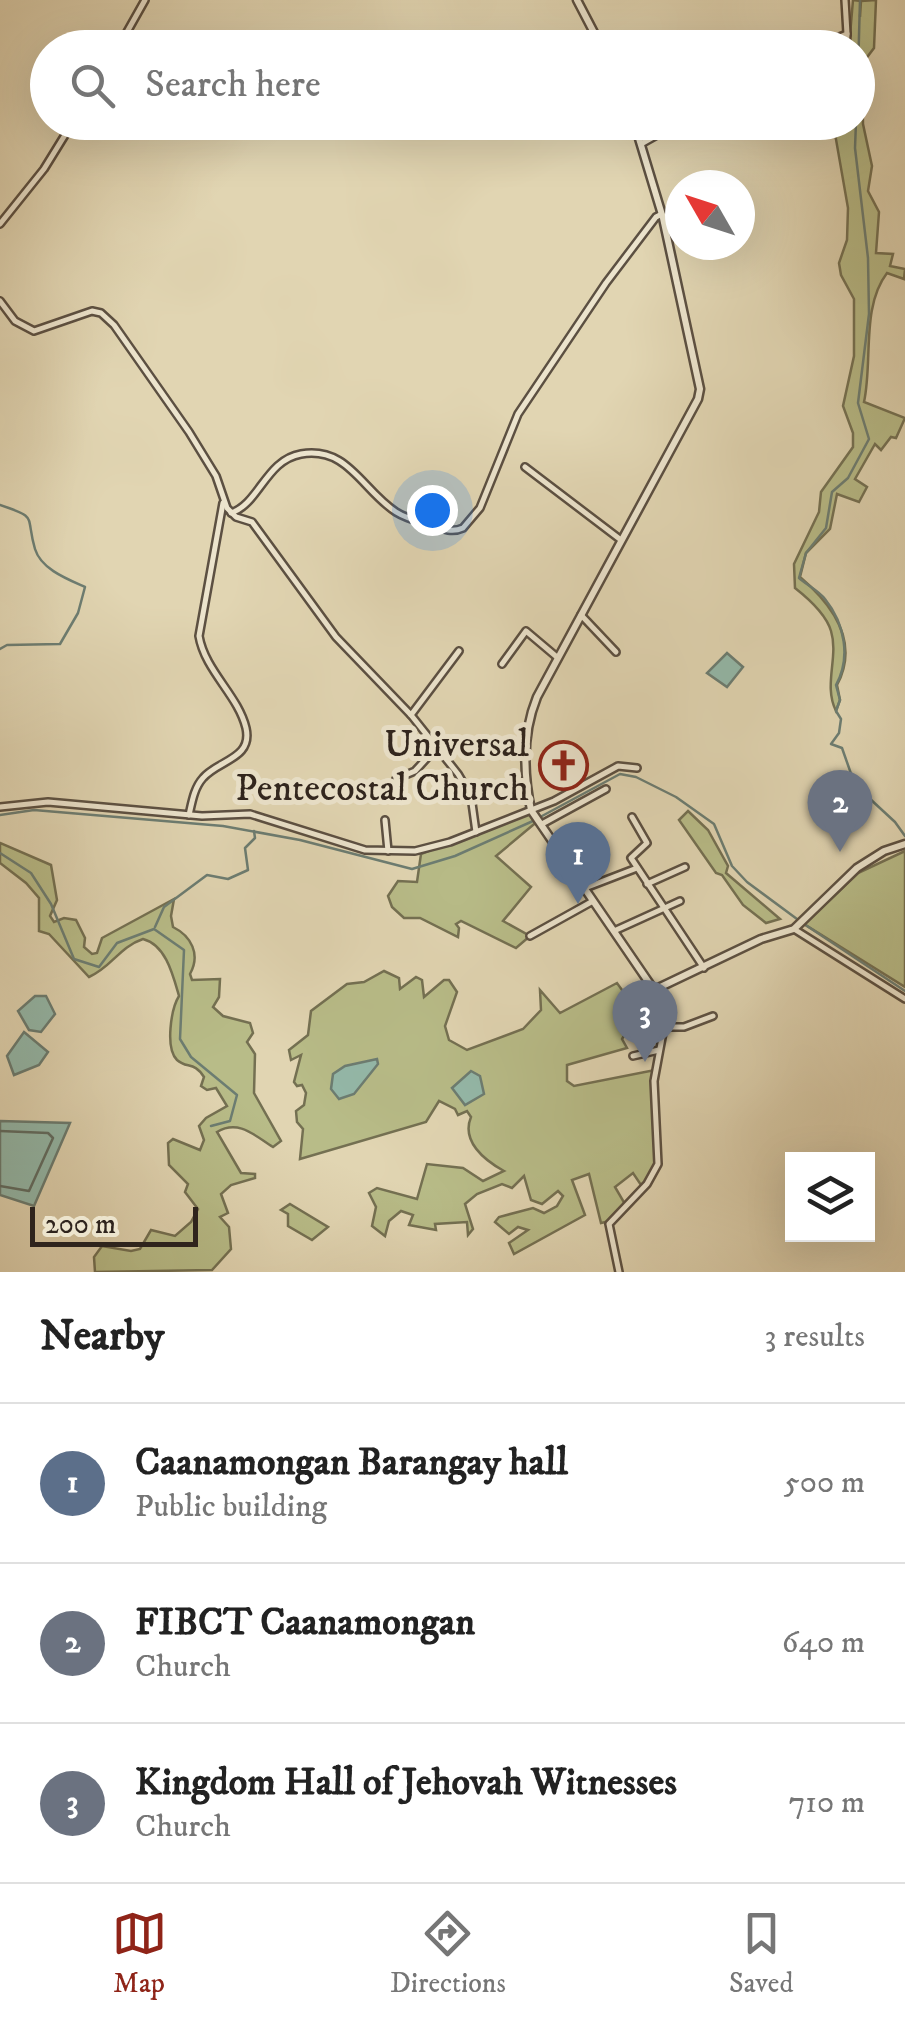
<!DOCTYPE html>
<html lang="en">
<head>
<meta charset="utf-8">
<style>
  body { margin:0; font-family:"IM FELL DW Pica",serif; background:#f2f2f2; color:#222 }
  .controls { position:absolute; right:30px; bottom:30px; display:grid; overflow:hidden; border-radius:0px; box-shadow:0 10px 40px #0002 }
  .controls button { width:90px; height:90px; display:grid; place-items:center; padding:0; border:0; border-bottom:2px solid #e0e0e0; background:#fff; color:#222; font:50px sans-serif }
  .compass { position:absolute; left:665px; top:170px; width:90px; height:90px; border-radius:50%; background:#fff; box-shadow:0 10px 40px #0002; rotate:309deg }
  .scale { position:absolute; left:30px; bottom:25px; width:168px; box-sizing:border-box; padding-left:10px; border:5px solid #2f241d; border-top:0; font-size:28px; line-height:35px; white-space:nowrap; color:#2f241d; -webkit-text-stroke:8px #ece4cd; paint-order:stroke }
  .you { position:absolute; left:432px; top:510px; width:35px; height:35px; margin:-25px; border:8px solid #fff; border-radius:50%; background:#1a73e8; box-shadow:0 0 0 15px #1a73e833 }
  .badge { display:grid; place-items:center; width:65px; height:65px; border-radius:50%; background:#8f2418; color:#fff; font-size:32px; font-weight:700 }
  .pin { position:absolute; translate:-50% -82px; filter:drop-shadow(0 2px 5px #0008) }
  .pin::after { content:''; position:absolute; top:52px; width:35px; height:30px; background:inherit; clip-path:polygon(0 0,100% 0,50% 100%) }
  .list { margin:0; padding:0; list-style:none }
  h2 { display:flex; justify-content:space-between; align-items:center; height:130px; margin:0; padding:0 40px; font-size:42px }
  h2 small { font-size:32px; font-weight:400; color:#767676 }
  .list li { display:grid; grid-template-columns:65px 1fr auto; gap:30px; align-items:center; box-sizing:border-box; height:160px; padding:0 40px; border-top:2px solid #e0e0e0 }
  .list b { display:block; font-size:38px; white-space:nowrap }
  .list p { margin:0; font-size:32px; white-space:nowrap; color:#767676 }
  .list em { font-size:32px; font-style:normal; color:#767676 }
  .icon { flex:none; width:55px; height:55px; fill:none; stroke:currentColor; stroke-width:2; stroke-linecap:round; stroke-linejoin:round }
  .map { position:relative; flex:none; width:905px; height:1272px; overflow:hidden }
  .search { position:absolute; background:#fff; box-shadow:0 10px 40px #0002; left:30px; right:30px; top:30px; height:110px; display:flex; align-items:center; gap:25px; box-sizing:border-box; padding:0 35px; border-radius:55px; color:#767676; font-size:38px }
  .sheet { height:610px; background:#fff }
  nav { display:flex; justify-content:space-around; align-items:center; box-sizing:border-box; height:140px; border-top:2px solid #e0e0e0; background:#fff; font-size:28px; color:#767676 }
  nav a { display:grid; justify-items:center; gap:5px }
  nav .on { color:#8f2418 }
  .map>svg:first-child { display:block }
</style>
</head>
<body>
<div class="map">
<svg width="905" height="1272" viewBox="0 0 905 1272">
  <rect width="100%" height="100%" fill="#e1d5b2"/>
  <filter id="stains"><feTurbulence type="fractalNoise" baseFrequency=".002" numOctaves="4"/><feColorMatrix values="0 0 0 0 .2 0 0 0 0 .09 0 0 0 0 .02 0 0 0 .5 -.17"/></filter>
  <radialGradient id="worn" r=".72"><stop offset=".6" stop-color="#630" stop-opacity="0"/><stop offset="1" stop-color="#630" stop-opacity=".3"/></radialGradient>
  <g fill="#b8bc88" stroke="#747052" stroke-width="2.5">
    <path d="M853,0L861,1L860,17L861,1L876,0L874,48L862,64L863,124L872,166L868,191L879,212L876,253L893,254L890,266L905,269L904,279L887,273C861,307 873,361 864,402L905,418L896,438L891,437L881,450L875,444L855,479L867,487L859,502L837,494L830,529L806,553L800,577C833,605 860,642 837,685L840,700L836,711C823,685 839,657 831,631C826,614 809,599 795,588L794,564L819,512L821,492L853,447V433L843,406L854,356V299L841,275L839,263L847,240L848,208L834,128V123L858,122V48L849,47Z"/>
    <polygon points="531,810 539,820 496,856 531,887 503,921 530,936 516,948 461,921 456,924 459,928 458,937 420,918 404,918 392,907 388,896 398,881 417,882 421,854"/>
    <polygon points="688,811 708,830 728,866 726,873 780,919 766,923 743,905 722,875 716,873 679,820"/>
    <path d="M0,843L51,865L57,900L50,916L54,922L64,918L76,920L85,938L84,947L92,954L97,953L102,938L174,899L171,916L173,927C191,936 201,954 190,974L192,980L220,979L219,997L213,1007L223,1016L250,1023L253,1033L247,1042L255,1054L254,1093L281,1141L273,1147C255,1136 239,1119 217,1132L241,1173L255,1174V1178L231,1185L221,1194L228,1213L220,1217L229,1227L231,1249L212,1270L95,1272L94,1257L102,1246L131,1251L140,1249L151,1230L175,1236L191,1222L198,1209L185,1192L188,1184L169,1165L168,1143L173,1139L200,1150L204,1140L199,1126L206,1118L227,1106L216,1088L207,1090L201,1086L204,1077C194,1061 187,1069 177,1060C165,1048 171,1009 179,996C173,975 166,945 143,939C119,947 112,967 89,977L49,934L39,931V898L26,883L0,863Z"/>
    <polygon points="905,851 905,987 804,924 858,873"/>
    <path d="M384,971L399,978L400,989L416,977L422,980L424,997L444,980H449L457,992L445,1026L449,1040L467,1050L523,1029L541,1010L540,990L560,1013L617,983L638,1012L622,1039L627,1048L567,1065V1081L574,1086L655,1070L656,1167L643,1188L633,1173L615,1187L625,1204L610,1221L601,1223L589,1174L572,1180L585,1215L514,1254L509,1243L528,1230L518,1227L509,1234L495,1222L499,1217L533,1208L544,1213L557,1206L563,1196L558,1191L542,1204L531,1200L524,1176L512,1188L502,1184L477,1194L465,1204L473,1229L468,1235L467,1222L435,1224L436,1230L409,1225L413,1215L401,1211L389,1221L385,1236L372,1226L376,1207L369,1193L377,1188L417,1199L427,1164L463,1168L483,1181L504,1171C484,1160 461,1141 471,1117L467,1111L458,1115L455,1109L439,1101L426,1122L300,1159L303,1129L297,1122L296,1111L304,1105L306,1093L302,1085L297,1086L294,1082L301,1055L291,1060L289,1050L308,1035L311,1011L347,984L364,982Z"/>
    <polygon points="290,1204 328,1227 312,1240 288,1226 288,1214 281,1210"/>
  </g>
  <g fill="#94b9aa" stroke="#6c7d72" stroke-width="2.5">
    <polygon points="727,653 743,667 727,687 707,673"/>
    <polygon points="35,996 46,996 55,1014 41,1032 29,1030 18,1011"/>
    <polygon points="24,1032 48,1052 39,1065 14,1075 7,1056"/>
    <polygon points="377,1059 378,1064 354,1094 339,1099 331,1089 333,1074 345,1066"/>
    <polygon points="471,1071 480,1076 484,1094 465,1105 452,1088"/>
    <polygon points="0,1121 70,1123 34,1206 0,1195"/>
  </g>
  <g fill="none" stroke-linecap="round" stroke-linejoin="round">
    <polyline stroke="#626e64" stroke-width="2.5" points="0,1131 48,1133 53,1138 29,1191 0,1186"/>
    <g stroke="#6c7d72" stroke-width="2.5">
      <polyline points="858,72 860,0"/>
      <path d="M856,122L855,148L868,258L869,314L858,403L869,439L848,478L832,492L826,528L806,553L799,578C807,585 819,591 825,599C845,624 851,658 836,685L840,700L836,711L841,719L839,733L831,744L842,748L855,785L895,822L905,836"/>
      <path d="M0,505C39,518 25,515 35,549C41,569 67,579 85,587L78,613L60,644L7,645L0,649"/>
      <polyline points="0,815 34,810 223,826 300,840 412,869 455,856 533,821"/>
      <polyline points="542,816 620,774 636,777 676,797 714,824 732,866 747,882 797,919"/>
      <polyline points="0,853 31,873 51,904 74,959 99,967 117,943 154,929 184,950 180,1039 191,1057 237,1095 230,1121 211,1126"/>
      <polyline points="804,924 905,991"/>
      <polyline points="155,927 164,907 207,875 228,879 248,870 245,848 255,838 254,831"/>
    </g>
    <defs>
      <g id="minor">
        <polyline points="118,48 145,0"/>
        <polyline points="812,48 847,34 845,0"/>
        <polyline points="846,48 847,34"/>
        <polyline points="641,144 680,122"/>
        <polyline points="0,224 44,169 73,122"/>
        <polyline points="0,301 15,321 34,331 92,311 101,313 114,325 189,432 216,476 227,508 236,517 252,522 336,637 411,715 458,774 471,796 476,832"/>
        <polyline points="525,467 621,540"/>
        <path d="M231,513C259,504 266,460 301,454C348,446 362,490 396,512C407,519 421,522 433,526C444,529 452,533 463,528L480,508L518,414L606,283L656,217L662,214"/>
        <polyline points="581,615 616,652"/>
        <polyline points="502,664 526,631 558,658"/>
        <polyline points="411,715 459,651"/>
        <polyline points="396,779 415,771 437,747"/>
        <polyline points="0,807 48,802 202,816 250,814 365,850 415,851 450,842 554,801 618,766 637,768"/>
        <path d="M189,815C192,802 194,788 203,778C218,760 253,759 246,728C238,695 205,671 199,636L223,503"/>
        <polyline points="632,817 647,843 631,858 704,968"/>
        <polyline points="385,820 388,851"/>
        <polyline points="542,824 606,789"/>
        <polyline points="647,884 685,867"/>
        <polyline points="585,888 637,868"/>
        <polyline points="794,929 905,999"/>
        <polyline points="614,931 680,901"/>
        <polyline points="530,936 593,901"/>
        <polyline points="664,1027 684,1027 713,1016"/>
        <polyline points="633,1056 659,1050"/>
        <polyline points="619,1272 609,1224 647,1184 658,1164 654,1081 664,1027 654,990"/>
      </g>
      <g id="tertiary">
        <polyline points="577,0 602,48"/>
        <path d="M634,122L663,218L700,389L698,399L537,697C522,734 523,772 531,810L654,990L761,939L794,929L857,868L884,851L905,844"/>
      </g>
    </defs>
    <use href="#minor" stroke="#5c5042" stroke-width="10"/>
    <use href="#tertiary" stroke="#5c5042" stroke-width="11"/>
    <use href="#minor" stroke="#ece4cd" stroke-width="5"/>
    <use href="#tertiary" stroke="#ece4cd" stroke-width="6"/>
  </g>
  <defs>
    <symbol id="church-ring" viewBox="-11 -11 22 22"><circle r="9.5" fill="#ece4cd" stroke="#8f2418" stroke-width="1.5"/><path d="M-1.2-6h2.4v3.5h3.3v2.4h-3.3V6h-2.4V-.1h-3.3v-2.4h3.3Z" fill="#8f2418"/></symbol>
  </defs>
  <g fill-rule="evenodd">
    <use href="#church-ring" x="536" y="738" width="55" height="55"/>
  </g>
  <g text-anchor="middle" stroke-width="10" stroke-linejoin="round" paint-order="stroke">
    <g font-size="38" fill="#2f241d" stroke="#ece4cd" text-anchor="end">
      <text x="529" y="756">Universal<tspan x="529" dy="44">Pentecostal Church</tspan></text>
    </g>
  </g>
  <rect width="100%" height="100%" filter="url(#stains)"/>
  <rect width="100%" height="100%" fill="url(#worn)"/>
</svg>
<div class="controls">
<button><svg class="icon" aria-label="layers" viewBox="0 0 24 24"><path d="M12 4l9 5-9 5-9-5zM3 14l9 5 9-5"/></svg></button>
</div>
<svg class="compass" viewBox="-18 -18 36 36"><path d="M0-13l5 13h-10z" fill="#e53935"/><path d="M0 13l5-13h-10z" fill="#767676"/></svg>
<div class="scale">200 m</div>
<div class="you"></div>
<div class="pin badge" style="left:578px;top:904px;background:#5c6f8a">1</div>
<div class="pin badge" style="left:840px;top:852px;background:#6b7280">2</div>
<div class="pin badge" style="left:645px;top:1062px;background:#6b7280">3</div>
<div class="search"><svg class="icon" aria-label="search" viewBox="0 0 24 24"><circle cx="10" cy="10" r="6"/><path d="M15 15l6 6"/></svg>Search here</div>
</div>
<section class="sheet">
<h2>Nearby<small>3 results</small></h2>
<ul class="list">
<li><span class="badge" style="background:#5c6f8a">1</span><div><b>Caanamongan Barangay hall</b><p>Public building</p></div><em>500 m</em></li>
<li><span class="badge" style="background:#6b7280">2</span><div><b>FIBCT Caanamongan</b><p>Church</p></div><em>640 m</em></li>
<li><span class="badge" style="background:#6b7280">3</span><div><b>Kingdom Hall of Jehovah Witnesses</b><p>Church</p></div><em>710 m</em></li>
</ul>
</section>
<nav>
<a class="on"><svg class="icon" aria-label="map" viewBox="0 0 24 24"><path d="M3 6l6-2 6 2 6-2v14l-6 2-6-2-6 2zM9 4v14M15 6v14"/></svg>Map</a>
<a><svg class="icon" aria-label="directions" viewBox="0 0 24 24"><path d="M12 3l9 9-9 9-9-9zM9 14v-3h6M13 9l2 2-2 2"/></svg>Directions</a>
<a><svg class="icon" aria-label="saved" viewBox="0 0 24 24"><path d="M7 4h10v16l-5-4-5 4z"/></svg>Saved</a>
</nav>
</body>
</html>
